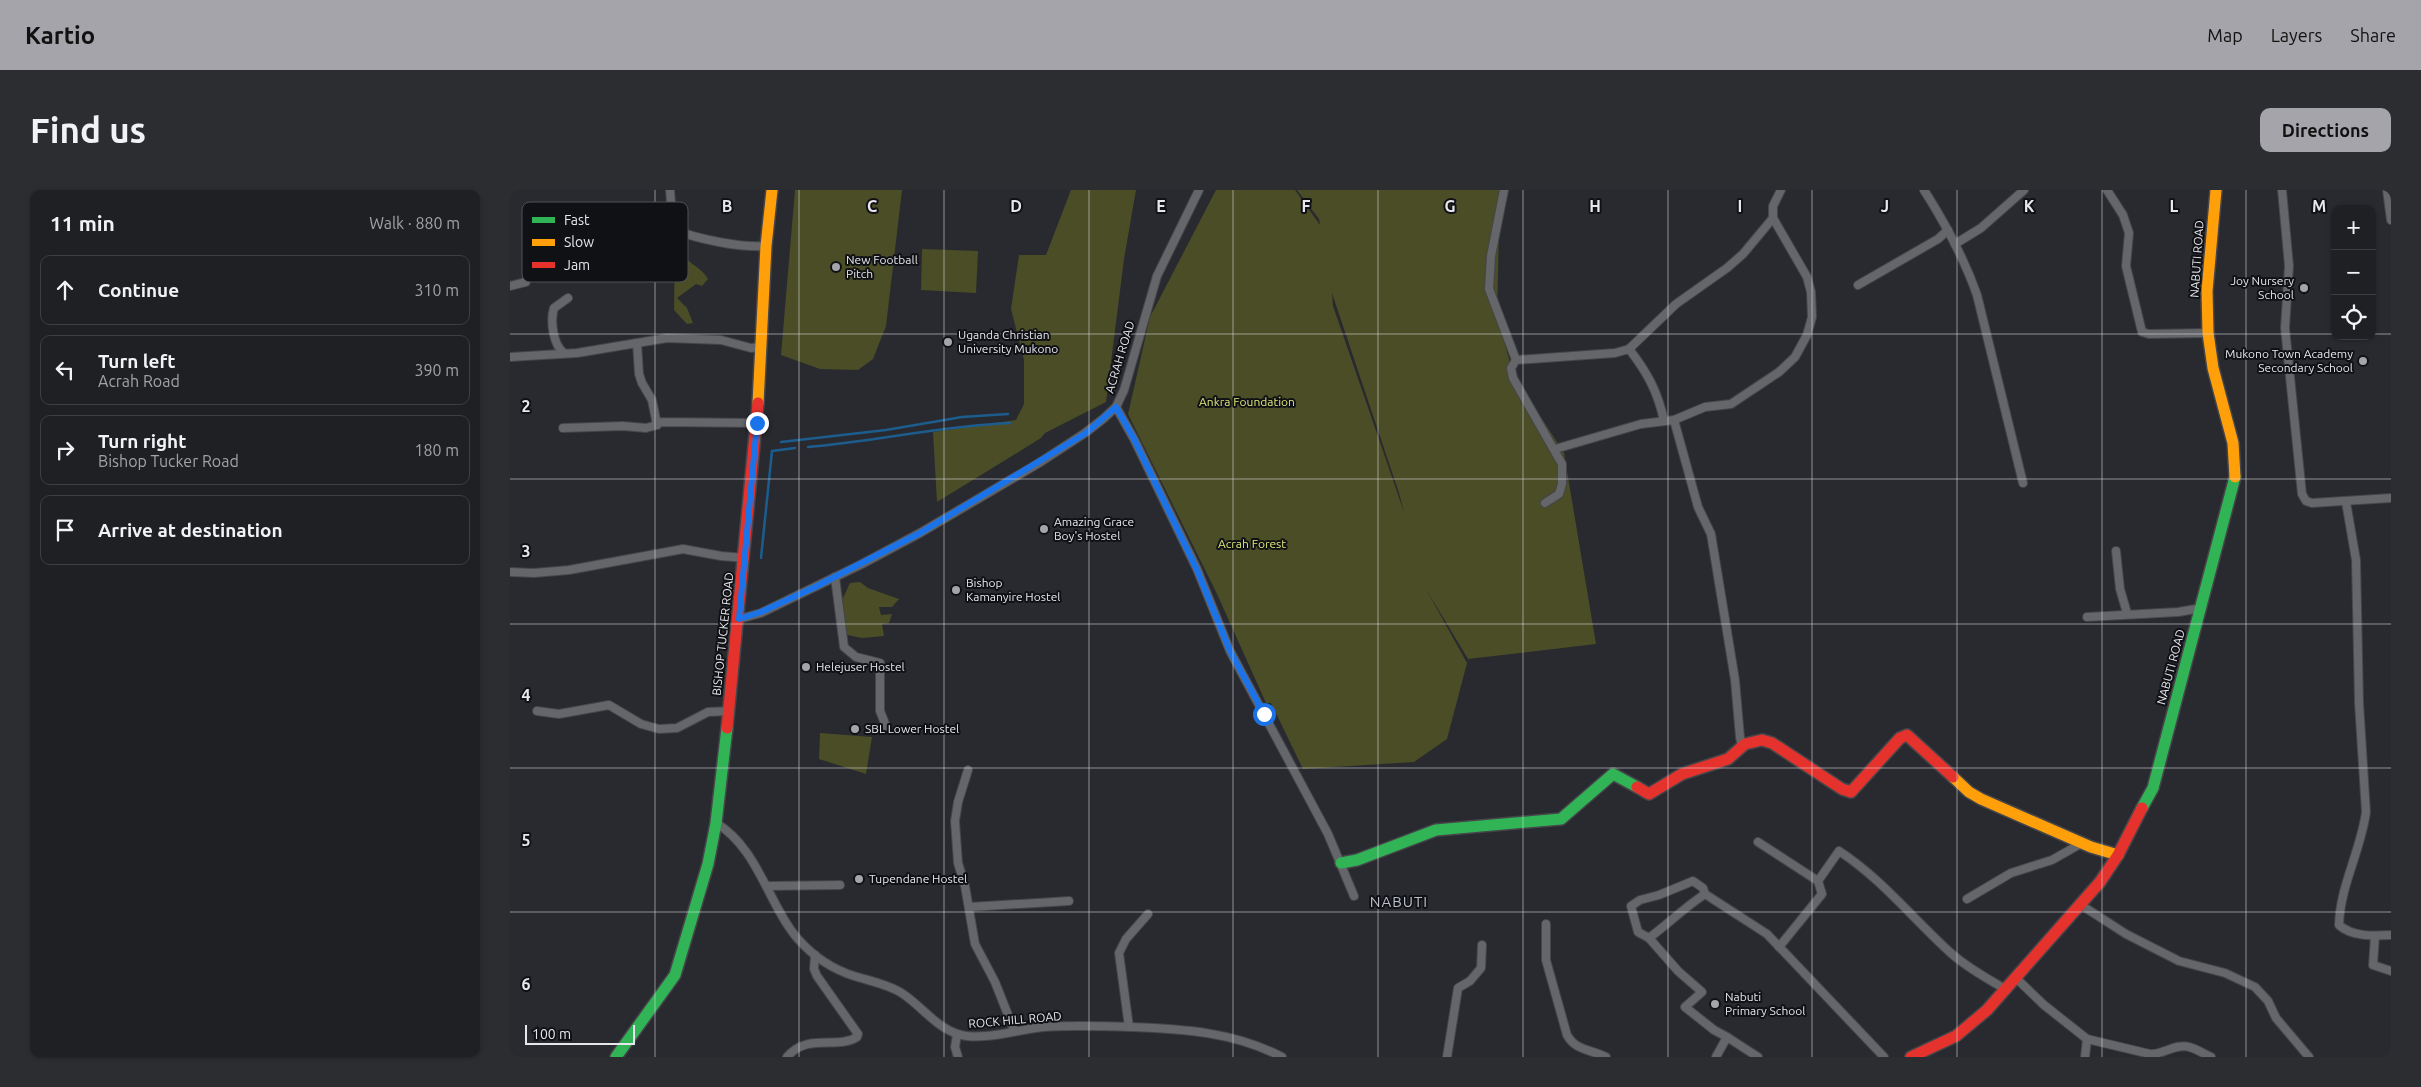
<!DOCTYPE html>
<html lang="en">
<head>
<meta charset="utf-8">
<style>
  body { margin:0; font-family:Ubuntu,sans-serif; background:#2c2d30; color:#f1f3f6 }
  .controls { position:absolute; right:15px; top:15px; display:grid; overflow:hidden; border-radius:10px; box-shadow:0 1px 4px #0004 }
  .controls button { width:45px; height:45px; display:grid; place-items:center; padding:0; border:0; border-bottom:1px solid #3c3e41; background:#1f2023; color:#f1f3f6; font:25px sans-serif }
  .scale { position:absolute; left:15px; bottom:12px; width:110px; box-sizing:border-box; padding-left:5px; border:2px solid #e6e6ec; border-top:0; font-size:14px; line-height:18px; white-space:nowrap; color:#e6e6ec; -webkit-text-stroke:4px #101115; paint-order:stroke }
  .stop { position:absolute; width:15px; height:15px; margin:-11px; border:4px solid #1a73e8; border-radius:50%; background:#fff }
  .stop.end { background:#1a73e8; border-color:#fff; box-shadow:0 1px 5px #0008 }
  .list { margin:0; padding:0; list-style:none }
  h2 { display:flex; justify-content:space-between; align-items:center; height:65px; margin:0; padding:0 20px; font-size:21px }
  h2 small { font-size:16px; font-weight:400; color:#a1a3a6 }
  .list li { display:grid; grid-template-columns:32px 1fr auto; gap:15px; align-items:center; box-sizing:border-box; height:70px; margin:0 10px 10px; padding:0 10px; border:1px solid #3c3e41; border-radius:10px }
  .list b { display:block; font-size:19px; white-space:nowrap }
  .list p { margin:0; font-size:16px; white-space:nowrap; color:#a1a3a6 }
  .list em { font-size:16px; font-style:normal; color:#a1a3a6 }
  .icon { flex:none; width:28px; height:28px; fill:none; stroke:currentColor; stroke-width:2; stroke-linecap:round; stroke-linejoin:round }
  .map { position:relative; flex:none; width:1881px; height:867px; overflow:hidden; border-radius:10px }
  header { display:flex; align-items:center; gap:30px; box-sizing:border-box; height:70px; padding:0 25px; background:#a4a4aa; color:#111 }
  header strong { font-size:24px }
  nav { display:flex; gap:28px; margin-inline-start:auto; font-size:18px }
  .intro { display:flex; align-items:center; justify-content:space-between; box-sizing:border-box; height:120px; padding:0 30px }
  h1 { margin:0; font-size:35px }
  .button { padding:12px 22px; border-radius:10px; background:#a4a4aa; color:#111; font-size:18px; font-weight:700 }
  main { display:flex; gap:30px; padding:0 30px }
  aside { flex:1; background:#1f2023; border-radius:10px; box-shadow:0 1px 4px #0004 }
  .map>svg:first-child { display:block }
</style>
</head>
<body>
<header>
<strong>Kartio</strong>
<nav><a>Map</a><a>Layers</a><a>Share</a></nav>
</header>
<div class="intro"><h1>Find us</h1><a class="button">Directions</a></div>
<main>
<aside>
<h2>11 min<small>Walk · 880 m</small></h2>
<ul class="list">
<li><svg class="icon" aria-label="ahead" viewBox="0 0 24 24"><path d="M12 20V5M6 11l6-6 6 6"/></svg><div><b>Continue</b></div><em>310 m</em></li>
<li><svg class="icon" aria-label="left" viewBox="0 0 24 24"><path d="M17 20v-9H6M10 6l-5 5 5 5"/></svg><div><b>Turn left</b><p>Acrah Road</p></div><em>390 m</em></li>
<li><svg class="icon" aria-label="right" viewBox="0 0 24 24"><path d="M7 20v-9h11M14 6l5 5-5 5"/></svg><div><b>Turn right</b><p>Bishop Tucker Road</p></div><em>180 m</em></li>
<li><svg class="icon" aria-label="arrive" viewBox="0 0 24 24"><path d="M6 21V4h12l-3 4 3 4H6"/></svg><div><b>Arrive at destination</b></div></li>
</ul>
</aside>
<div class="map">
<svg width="1881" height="867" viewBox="0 0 1881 867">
  <rect width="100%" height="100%" fill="#292a2f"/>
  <g fill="#4a4d26" fill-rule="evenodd">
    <polygon points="285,0 392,0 376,136 363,169 348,180 310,179 271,165"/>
    <polygon points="561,0 626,0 614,69 596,212 535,243 531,248 427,312 423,242 506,230 514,214 514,170 501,119 509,65 536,65"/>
    <path d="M706,0H785L810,35L809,29L787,0H990L987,124L1003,184L1054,263L1086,454L958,469L916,399L957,473L937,549L904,572L793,579L761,513H756L707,404L618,224L640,127ZM822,103L889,303L894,322L823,116Z"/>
    <path d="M165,57L171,60C176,74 191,76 198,89L192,96L186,94L167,108L177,118L183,133L177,134L164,120Z"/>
    <polygon points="412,59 468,61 466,103 411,100"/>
    <polygon points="350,392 358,398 389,409 382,417 369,417 371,425 382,424 379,433 372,434 374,446 352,448 333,444 333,408 340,393"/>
    <polygon points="310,543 362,547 356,584 309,569"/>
  </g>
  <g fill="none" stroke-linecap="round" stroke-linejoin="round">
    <g stroke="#1c5d8e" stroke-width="2.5">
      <polyline points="271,252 376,240 452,227 498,224"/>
      <path d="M298,257C366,251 432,236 500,233"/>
      <polyline points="251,368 262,261 285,258"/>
    </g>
    <defs>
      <g id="street">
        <path d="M160,0L163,39C186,49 231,58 256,56"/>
        <polyline points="994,0 981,66 979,99 1006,170"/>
        <path d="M1414,0C1435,33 1454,68 1467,105L1513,293"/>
        <polyline points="1597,0 1613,25 1619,43 1616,76 1632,142 1639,144 1698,143"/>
        <polyline points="1772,0 1779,76 1775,138 1792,304 1796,311 1802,313 1881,308"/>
        <polyline points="1877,0 1881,30"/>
        <polyline points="1445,54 1471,38 1514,0"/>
        <polyline points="1348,95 1428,49 1438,40"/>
        <path d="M0,96L16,92C20,78 19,60 28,48C40,31 91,43 110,44C125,44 141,43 156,43L163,39"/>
        <polyline points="127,153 129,184 132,193 142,210 147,235 149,232 247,233"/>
        <path d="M1119,159C1137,182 1148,202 1154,231"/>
        <path d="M54,163C43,155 40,131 44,118L58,108"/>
        <polyline points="0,167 67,163 157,148 211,150 241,158 250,157"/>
        <polyline points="606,217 624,249 687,379 720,461 818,644 844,706"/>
        <polyline points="1164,230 1188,317 1201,344 1225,490 1230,547 1231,552 1235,554"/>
        <polyline points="53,238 113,236 136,238 147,235"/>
        <polyline points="1045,259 1131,234 1164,230 1195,217 1221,214 1269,182 1285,167 1297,145 1302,127 1301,102 1297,87 1263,28 1263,16 1271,0"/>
        <path d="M1836,312L1846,370L1849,513L1856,622C1851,660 1830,696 1829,735C1842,747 1864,746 1881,745"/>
        <polyline points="1035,313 1049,304 1052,294 1052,274 1003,188 1001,178 1006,170 1105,163 1119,159 1166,114 1217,78 1233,64 1263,28"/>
        <polyline points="1606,361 1610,399 1617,423"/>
        <polyline points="0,382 24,383 59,380 173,359 211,366 235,368"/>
        <polyline points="325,387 334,457 346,467 370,473 370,521 376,536"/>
        <polyline points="1577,427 1668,422 1692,418"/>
        <polyline points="229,429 251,423 352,374 410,343 529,273 575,243 593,229 606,217 614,200 647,86 689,0"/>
        <polyline points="27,521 49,524 99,515 131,534 149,539 167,538 198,522 219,521"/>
        <polyline points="458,580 448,612 445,631 448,673 455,696 465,754 485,792 504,840"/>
        <path d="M206,633C248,658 258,714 288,749C303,766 322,779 344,786C360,791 376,794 390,802C410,814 425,837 448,844C470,852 510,839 534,837C563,835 592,836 621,837C674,839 724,842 772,867"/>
        <polyline points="1248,652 1308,691"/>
        <polyline points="258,696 330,695"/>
        <path d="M1195,704C1175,717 1158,734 1139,748L1128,742L1121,716L1130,710L1149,705L1183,691L1193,698L1195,704L1257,744L1374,867"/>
        <polyline points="1457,709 1501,683 1542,670 1572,653"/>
        <polyline points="1571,715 1616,744 1669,771 1715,783 1745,797 1758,811 1766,828 1799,867"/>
        <polyline points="459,717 559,711"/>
        <path d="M1036,734V770L1057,845C1066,861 1080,859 1096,867"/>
        <polyline points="1865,746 1863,775 1881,781"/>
        <polyline points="1139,748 1168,781 1192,802 1175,817 1204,840 1217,847"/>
        <path d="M1269,757L1312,704L1308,691L1329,661C1372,689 1404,730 1442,764C1459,779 1478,789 1497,800"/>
        <path d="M1507,789L1534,815L1577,849L1640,864C1653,865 1666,853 1679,857C1687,859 1694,864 1701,867"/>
        <polyline points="619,837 609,763 616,749 638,724"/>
        <polyline points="447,844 445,857 448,867"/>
        <path d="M277,867C298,842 327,860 347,847L348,844L307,786L304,779L305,765"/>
        <polyline points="937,867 948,798 960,791 971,778 972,755"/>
        <polyline points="1206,867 1217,847 1248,867"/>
        <polyline points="1575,867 1577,849"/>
      </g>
      <g id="fast">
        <polyline points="1632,618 1643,598 1725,287"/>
        <polyline points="831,673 847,670 926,640 1051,629 1103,584 1127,597"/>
        <polyline points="106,867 165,785 198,674 206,633 217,538"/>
      </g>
      <g id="slow">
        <polyline points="1706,0 1697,101 1698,143 1703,178 1723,253 1725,287"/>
        <polyline points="248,213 256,56 262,0"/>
        <polyline points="1443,587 1459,602 1471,609 1581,657 1608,665"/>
      </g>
      <g id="jam">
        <polyline points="217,538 248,213"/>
        <polyline points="1127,597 1139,604 1172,584 1218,569 1235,554 1252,550 1262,553 1332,599 1341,602 1390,548 1397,545 1443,587"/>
        <polyline points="1401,867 1446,846 1477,820 1590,692 1608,665 1632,618"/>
      </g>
    </defs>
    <use href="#street" stroke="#45454a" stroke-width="10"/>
    <use href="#fast" stroke="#45454a" stroke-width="14"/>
    <use href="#slow" stroke="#45454a" stroke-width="14"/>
    <use href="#jam" stroke="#45454a" stroke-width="14"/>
    <use href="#street" stroke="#646669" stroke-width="8"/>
    <use href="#fast" stroke="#30b455" stroke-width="11"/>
    <use href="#slow" stroke="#ff9f0a" stroke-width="11"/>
    <use href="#jam" stroke="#e5322d" stroke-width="11"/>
  </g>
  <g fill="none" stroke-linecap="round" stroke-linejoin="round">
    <polyline stroke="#1a73e8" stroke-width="6" points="247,233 229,429 251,422 305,397 410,343 576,243 606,217 624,249 687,380 720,461 754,524"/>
  </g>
  <path fill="none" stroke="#e6e6ec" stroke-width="1" stroke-opacity="0.55" d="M145,0V867M289,0V867M434,0V867M579,0V867M723,0V867M868,0V867M1013,0V867M1158,0V867M1302,0V867M1447,0V867M1592,0V867M1736,0V867M0,144H1825M1862,144H1881M0,289H1881M0,434H1881M0,578H1881M0,722H1881"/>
  <g fill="#a4a4aa" stroke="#101115" stroke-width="2">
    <circle cx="326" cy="77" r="5"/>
    <circle cx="1794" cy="98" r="5"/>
    <circle cx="438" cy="152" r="5"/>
    <circle cx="1853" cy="171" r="5"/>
    <circle cx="534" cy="339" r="5"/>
    <circle cx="446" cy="400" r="5"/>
    <circle cx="296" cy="477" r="5"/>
    <circle cx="345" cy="539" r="5"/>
    <circle cx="349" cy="689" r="5"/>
    <circle cx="1205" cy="814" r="5"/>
  </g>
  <g text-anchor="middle" stroke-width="4" stroke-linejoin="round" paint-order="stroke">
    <g font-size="12" fill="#e6e6ec" stroke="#101115">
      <text transform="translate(1687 69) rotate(-86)" y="4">NABUTI ROAD</text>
      <text transform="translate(610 167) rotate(-73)" y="4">ACRAH ROAD</text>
      <text transform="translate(213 444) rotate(-84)" y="4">BISHOP TUCKER ROAD</text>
      <text transform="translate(1661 477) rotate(-75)" y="4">NABUTI ROAD</text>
      <text transform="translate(505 830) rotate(-5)" y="4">ROCK HILL ROAD</text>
    </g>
    <g font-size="12" fill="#e6e6ec" stroke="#101115" text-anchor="start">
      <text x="336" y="74">New Football<tspan x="336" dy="14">Pitch</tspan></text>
      <text x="1784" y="95" text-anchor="end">Joy Nursery<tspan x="1784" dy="14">School</tspan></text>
      <text x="448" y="149">Uganda Christian<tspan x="448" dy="14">University Mukono</tspan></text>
      <text x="1843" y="168" text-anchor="end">Mukono Town Academy<tspan x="1843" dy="14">Secondary School</tspan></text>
      <text x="544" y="336">Amazing Grace<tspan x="544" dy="14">Boy's Hostel</tspan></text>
      <text x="456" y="397">Bishop<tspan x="456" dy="14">Kamanyire Hostel</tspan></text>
      <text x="306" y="481">Helejuser Hostel</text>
      <text x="355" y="543">SBL Lower Hostel</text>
      <text x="359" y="693">Tupendane Hostel</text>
      <text x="1215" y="811">Nabuti<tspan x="1215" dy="14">Primary School</tspan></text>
    </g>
    <g font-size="12" fill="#e0e876" stroke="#101115">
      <text x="737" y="216">Ankra Foundation</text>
      <text x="742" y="358">Acrah Forest</text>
    </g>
    <g font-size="15" letter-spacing="1" fill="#bdbfca" stroke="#101115">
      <text x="889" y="717">NABUTI</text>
    </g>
  </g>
  <rect x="12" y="12" width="166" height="80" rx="8" fill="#101115" stroke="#505156" stroke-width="1"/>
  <rect x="22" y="27" width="23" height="6" fill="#30b455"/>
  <rect x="22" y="49" width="23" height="7" fill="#ff9f0a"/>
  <rect x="22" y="72" width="23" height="6" fill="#e5322d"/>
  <g font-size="14" fill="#e6e6ec">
    <text x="54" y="35">Fast</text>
    <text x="54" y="57">Slow</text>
    <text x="54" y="80">Jam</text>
  </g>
  <g font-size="16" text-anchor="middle" font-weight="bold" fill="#e6e6ec" stroke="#101115" stroke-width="4" stroke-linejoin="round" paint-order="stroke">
    <text x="217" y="22">B</text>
    <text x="362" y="22">C</text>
    <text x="506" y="22">D</text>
    <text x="651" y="22">E</text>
    <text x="796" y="22">F</text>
    <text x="940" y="22">G</text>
    <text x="1085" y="22">H</text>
    <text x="1230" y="22">I</text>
    <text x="1375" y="22">J</text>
    <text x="1519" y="22">K</text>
    <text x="1664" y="22">L</text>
    <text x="1809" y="22">M</text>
    <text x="16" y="222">2</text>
    <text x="16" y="367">3</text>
    <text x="16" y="511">4</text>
    <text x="16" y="656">5</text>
    <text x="16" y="800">6</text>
  </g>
</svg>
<div class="controls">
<button>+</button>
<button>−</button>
<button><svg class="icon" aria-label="locate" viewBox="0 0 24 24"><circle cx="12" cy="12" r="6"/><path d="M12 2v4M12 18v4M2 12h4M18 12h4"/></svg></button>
</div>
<div class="scale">100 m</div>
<div class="stop" style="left:754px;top:524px"></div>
<div class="stop end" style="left:247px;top:233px"></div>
</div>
</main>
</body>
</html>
